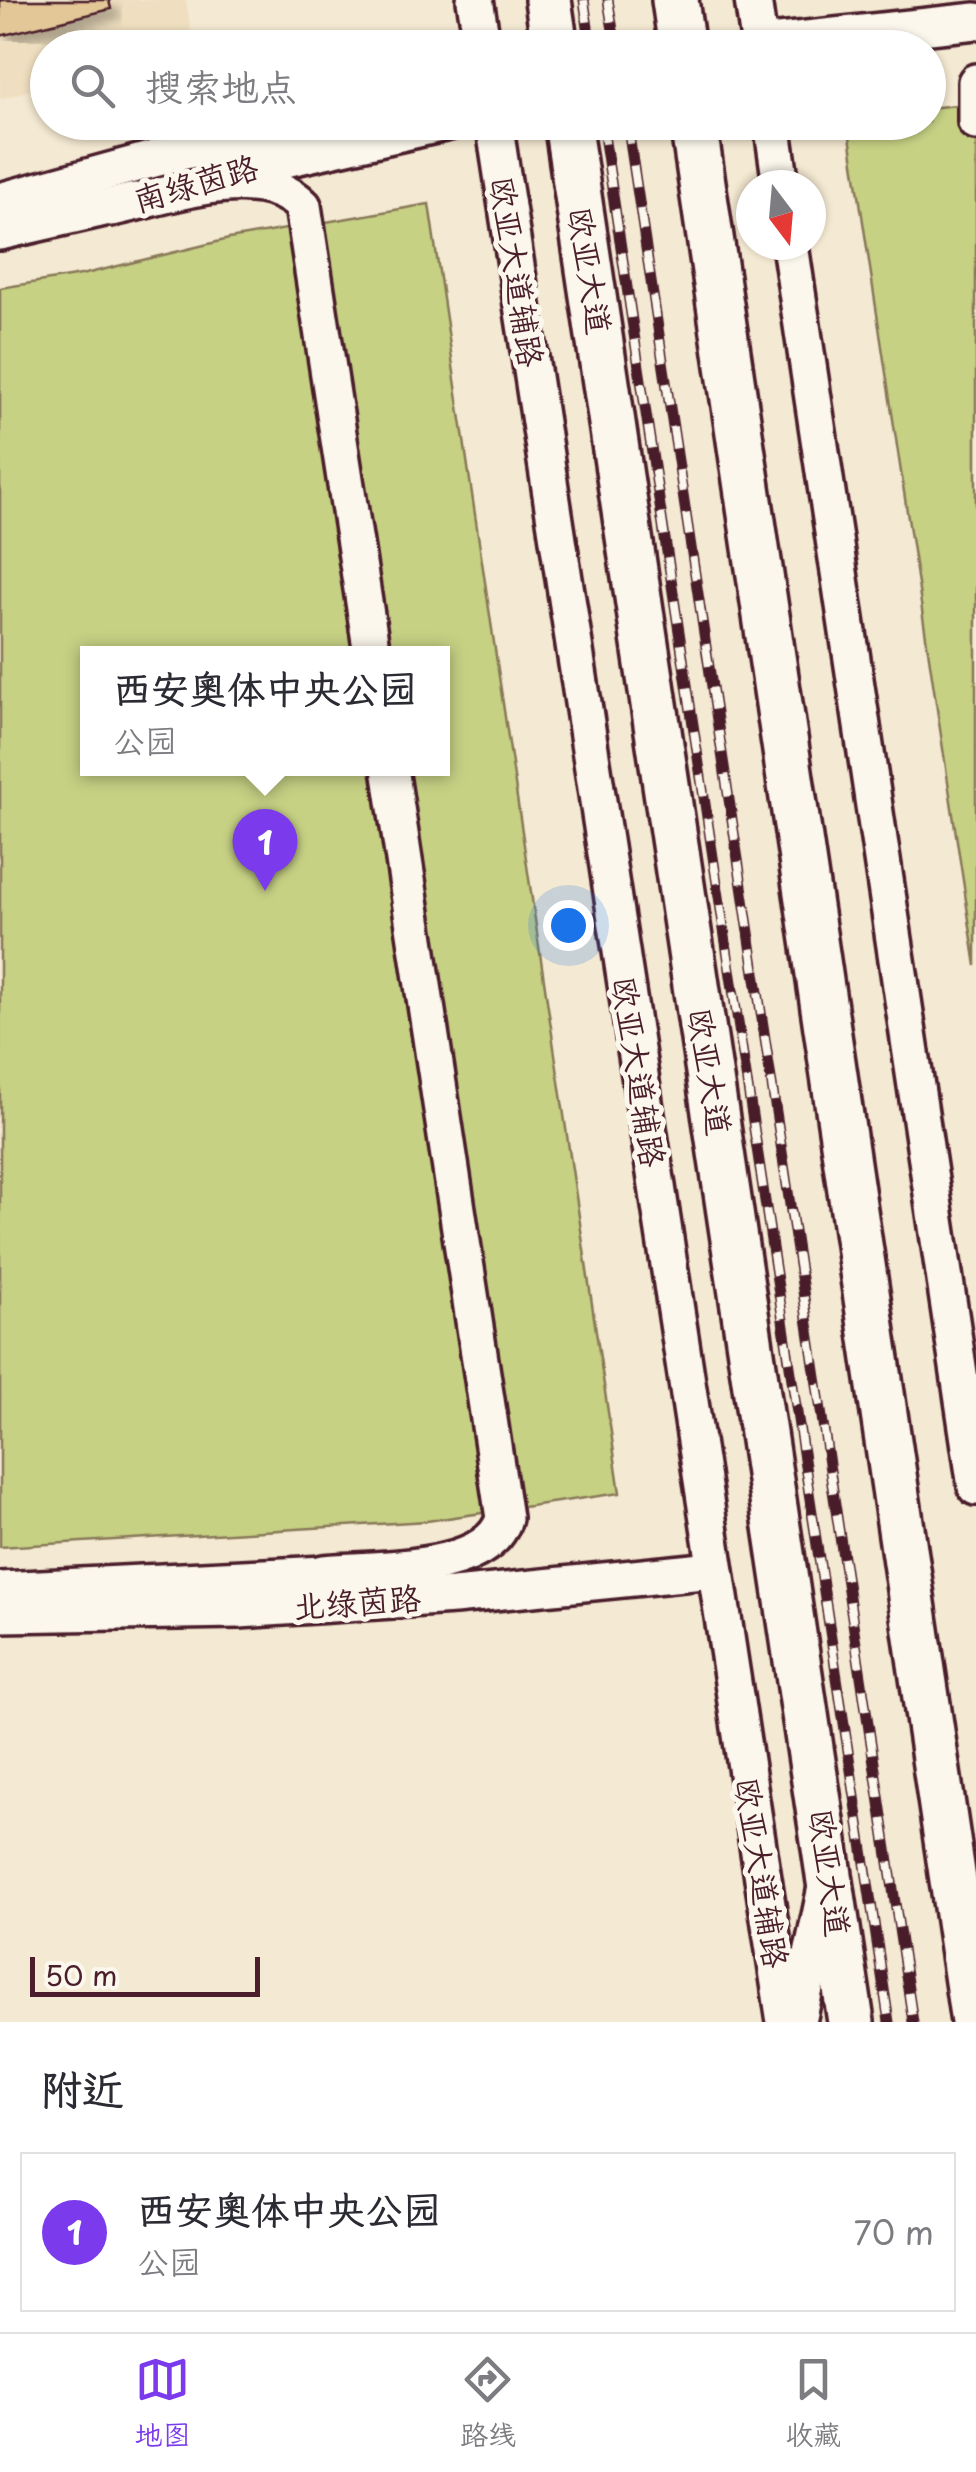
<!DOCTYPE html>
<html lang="zh">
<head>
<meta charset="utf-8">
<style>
  body { margin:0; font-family:"Playpen Sans","LXGW WenKai TC",sans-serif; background:#f2f2f3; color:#2b2b33 }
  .compass { position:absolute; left:736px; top:170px; width:90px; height:90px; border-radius:50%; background:#fff; box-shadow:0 2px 8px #0004; rotate:164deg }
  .scale { position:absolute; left:30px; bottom:25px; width:230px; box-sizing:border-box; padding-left:10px; border:5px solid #4a1f2b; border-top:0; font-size:28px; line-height:35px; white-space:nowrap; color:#4a1f2b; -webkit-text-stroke:8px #fbf7ec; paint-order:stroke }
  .you { position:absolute; left:568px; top:925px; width:35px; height:35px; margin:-25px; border:8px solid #fff; border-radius:50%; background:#1a73e8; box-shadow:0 0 0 15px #1a73e833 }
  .badge { display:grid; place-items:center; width:65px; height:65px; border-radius:50%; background:#7c3aed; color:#fff; font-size:32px; font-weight:700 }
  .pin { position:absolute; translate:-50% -82px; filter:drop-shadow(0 2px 5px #0008) }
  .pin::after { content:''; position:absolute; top:52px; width:35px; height:30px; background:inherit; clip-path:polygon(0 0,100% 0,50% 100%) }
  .popup { position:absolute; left:80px; top:646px; width:370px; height:130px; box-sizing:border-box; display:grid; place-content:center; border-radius:0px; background:#fff; filter:drop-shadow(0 2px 8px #0005); font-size:32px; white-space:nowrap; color:#7c7c81 }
  .popup b { font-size:38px; color:#2b2b33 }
  .popup::after { content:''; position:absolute; left:50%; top:100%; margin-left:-20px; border:20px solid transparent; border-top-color:#fff }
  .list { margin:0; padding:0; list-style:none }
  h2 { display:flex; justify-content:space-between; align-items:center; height:130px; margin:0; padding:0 40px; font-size:42px }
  h2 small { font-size:32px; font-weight:400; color:#7c7c81 }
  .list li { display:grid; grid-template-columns:65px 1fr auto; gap:30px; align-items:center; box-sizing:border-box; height:160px; margin:0 20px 20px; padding:0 20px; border:2px solid #e1e1e2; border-radius:0px }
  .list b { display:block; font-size:38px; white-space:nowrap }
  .list p { margin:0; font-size:32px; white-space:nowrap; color:#7c7c81 }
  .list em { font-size:32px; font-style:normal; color:#7c7c81 }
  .icon { flex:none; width:55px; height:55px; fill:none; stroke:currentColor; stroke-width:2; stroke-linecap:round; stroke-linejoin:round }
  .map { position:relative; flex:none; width:976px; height:2022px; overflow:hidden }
  .search { position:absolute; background:#fff; box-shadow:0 2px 8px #0004; left:30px; right:30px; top:30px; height:110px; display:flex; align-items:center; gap:25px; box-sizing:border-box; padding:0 35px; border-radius:55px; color:#7c7c81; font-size:38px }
  .sheet { height:310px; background:#fff }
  nav { display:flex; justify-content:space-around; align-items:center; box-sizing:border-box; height:140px; border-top:2px solid #e1e1e2; background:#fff; font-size:28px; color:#7c7c81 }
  nav a { display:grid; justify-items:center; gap:5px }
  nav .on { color:#7c3aed }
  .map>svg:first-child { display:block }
</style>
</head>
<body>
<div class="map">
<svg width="976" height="2022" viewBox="0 0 976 2022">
  <defs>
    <filter id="shadow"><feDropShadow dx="9" dy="9" stdDeviation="5" flood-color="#0004"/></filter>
  </defs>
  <rect width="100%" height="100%" fill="#f4e9d2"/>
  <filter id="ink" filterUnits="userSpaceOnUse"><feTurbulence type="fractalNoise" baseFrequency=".01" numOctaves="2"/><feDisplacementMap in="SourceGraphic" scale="20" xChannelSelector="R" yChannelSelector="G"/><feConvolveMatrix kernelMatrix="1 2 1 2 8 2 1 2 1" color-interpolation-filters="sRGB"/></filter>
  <g filter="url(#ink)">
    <polygon fill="#efdfc0" points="0,0 186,0 193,44 48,48 47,85 0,99"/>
    <g fill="#c6d184" stroke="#887858" stroke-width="2.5" fill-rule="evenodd">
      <polygon points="976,103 976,966 848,123 928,122 929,108"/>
      <path d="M429,204L620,1493L427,1521L0,1547V288L81,275L229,239ZM88,654H442V768H88Z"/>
    </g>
    <polygon fill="#e3c797" stroke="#4a1f2b" stroke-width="2.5" filter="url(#shadow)" points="0,0 109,0 111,9 0,36"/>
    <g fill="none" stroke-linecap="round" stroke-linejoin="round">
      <defs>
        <g id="minor">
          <polyline points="475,0 483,48"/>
          <polyline points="753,0 760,48"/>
          <polyline points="760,44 976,21"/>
          <polyline points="976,82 976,122"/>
          <polyline points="494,122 785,2022"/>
          <polyline points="772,122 781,185"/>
          <polyline points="228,172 449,122"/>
          <polyline points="0,201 172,154 316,122"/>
          <path d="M112,208C166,197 258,160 303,206L372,654"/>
          <polyline points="0,232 135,201"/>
          <polyline points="790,245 976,1487"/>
          <path d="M324,1573C373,1568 489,1574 504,1518L390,768"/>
          <polyline points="0,1590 345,1573"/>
          <polyline points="0,1614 239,1610 454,1596 713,1570"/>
          <polyline points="798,2022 825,1892"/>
        </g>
        <g id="major">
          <polyline points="548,0 555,48"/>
          <polyline points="675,0 682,48"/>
          <polyline points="567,122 851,2022"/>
          <polyline points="693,122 974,2022"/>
        </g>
      </defs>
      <use href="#minor" stroke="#4a1f2b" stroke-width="42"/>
      <use href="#major" stroke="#4a1f2b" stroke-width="52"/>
      <use href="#minor" stroke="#fbf7ec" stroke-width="35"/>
      <use href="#major" stroke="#fbf7ec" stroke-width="45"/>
      <defs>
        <g id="rail">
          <polyline points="584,0 591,48"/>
          <polyline points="608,0 616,48"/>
          <polyline points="602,122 889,2022"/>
          <polyline points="627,122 913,2022"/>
        </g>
      </defs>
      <use href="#rail" stroke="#4a1f2b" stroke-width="11"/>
      <use href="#rail" stroke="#fbf7ec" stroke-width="8" stroke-dasharray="22" stroke-linecap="butt"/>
    </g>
  </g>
  <g text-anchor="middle" stroke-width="10" stroke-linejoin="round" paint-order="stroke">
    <g font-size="32" fill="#4a1f2b" stroke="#fbf7ec">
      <text transform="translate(196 184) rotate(-16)" y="11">南绿茵路</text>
      <text transform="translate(589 271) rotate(81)" y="11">欧亚大道</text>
      <text transform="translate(516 272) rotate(81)" y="11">欧亚大道辅路</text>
      <text transform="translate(638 1072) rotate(81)" y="11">欧亚大道辅路</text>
      <text transform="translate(709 1072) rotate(81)" y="11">欧亚大道</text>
      <text transform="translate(357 1603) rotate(-4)" y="11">北绿茵路</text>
      <text transform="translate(761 1873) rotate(81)" y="11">欧亚大道辅路</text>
      <text transform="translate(829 1873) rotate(82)" y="11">欧亚大道</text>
    </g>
  </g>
</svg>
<svg class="compass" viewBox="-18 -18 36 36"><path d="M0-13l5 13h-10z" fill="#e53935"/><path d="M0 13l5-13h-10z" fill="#7c7c81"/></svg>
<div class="scale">50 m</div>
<div class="you"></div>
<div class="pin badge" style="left:265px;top:891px">1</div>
<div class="popup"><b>西安奥体中央公园</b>公园</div>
<div class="search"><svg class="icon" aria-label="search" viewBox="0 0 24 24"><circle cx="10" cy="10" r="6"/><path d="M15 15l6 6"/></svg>搜索地点</div>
</div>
<section class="sheet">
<h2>附近<small></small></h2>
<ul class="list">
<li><span class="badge">1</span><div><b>西安奥体中央公园</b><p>公园</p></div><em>70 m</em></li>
</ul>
</section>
<nav>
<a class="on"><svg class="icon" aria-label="map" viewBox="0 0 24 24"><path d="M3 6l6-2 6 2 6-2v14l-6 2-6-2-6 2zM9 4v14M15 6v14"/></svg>地图</a>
<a><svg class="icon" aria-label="directions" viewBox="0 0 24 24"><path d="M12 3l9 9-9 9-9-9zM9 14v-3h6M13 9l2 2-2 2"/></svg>路线</a>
<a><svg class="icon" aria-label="saved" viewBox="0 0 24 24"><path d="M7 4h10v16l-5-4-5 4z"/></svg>收藏</a>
</nav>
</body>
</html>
